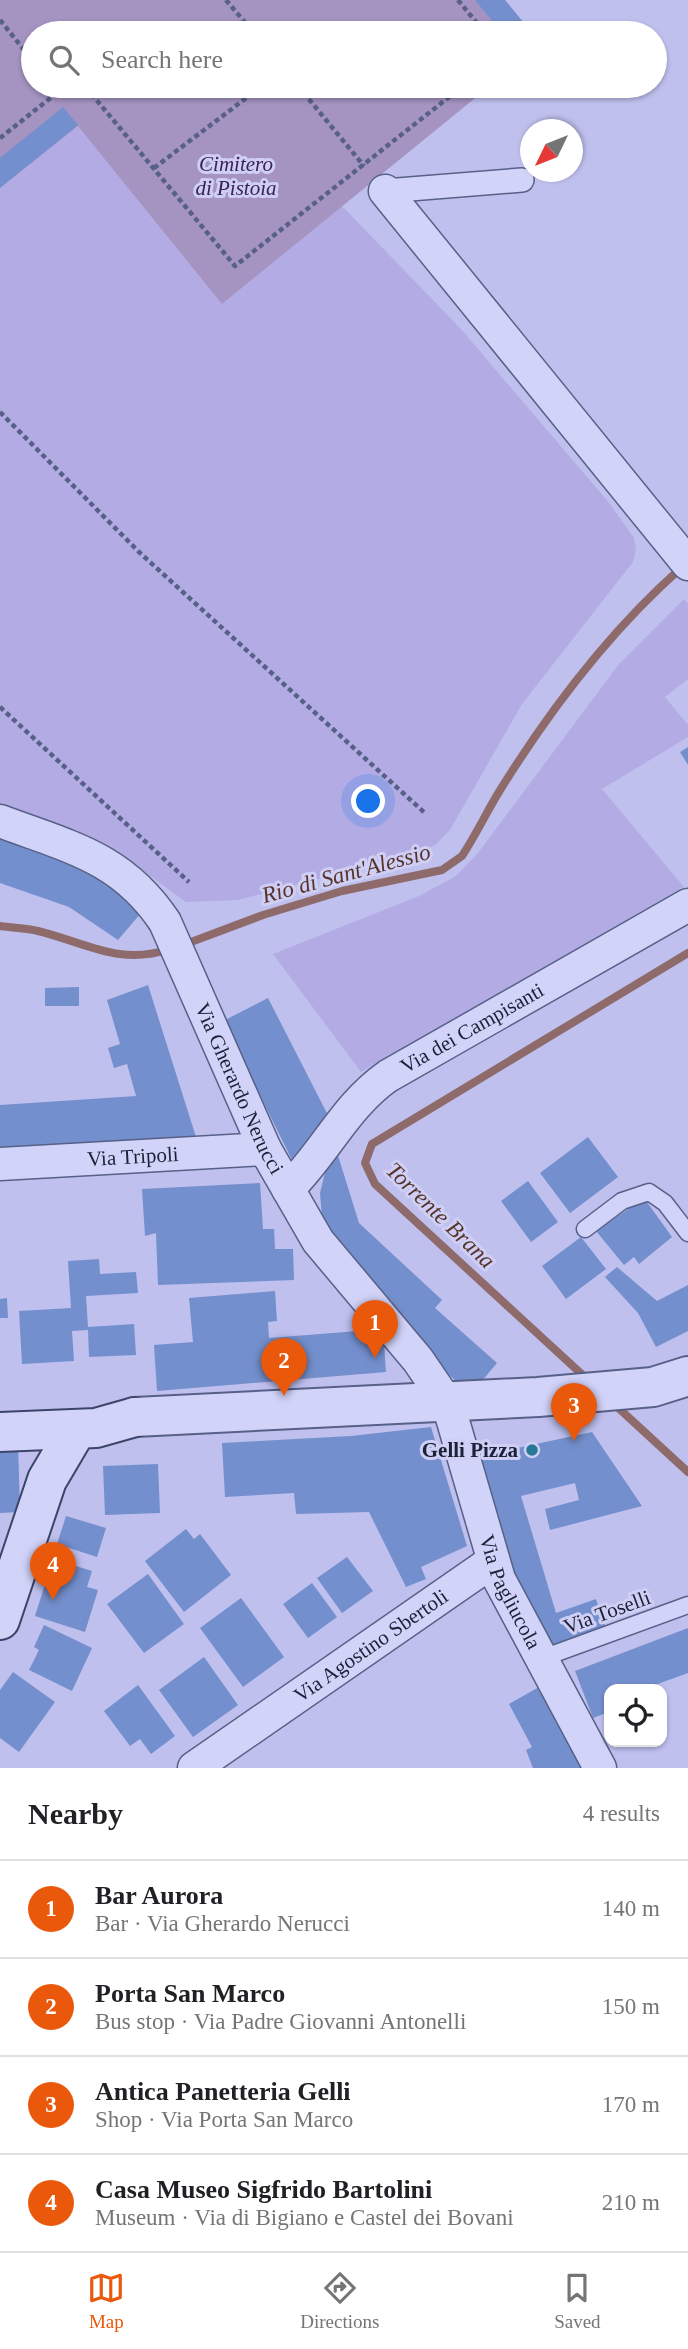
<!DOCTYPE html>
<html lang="en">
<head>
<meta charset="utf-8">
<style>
  body { margin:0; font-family:Georgia,serif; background:#f2f2f2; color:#202124 }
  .controls { position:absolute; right:21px; bottom:21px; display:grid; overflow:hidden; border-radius:14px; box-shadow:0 2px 5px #0004 }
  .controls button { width:63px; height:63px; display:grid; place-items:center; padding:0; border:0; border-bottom:2px solid #e0e0e0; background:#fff; color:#202124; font:35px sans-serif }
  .compass { position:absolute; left:520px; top:119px; width:63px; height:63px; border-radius:50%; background:#fff; box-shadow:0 2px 5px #0004; rotate:227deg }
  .you { position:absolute; left:369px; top:802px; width:24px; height:24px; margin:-18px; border:5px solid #fff; border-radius:50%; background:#1a73e8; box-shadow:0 0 0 10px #1a73e833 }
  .badge { display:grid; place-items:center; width:46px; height:46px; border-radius:50%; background:#ea580c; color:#fff; font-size:23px; font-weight:700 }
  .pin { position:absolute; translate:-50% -58px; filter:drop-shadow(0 2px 4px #0008) }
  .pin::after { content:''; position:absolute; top:37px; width:24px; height:21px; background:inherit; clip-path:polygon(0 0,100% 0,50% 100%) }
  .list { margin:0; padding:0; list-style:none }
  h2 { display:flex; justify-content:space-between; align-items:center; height:91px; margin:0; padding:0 28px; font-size:30px }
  h2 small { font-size:23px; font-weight:400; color:#757577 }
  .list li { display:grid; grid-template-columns:46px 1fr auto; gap:21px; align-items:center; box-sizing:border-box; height:98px; padding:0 28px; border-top:2px solid #e0e0e0 }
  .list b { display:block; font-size:26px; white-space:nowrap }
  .list p { margin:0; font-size:23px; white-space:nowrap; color:#757577 }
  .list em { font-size:23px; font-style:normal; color:#757577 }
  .icon { flex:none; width:38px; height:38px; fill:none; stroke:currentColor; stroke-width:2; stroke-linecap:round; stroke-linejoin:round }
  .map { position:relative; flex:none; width:688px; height:1768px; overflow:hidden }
  .search { position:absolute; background:#fff; box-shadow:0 2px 5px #0004; left:21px; right:21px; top:21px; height:77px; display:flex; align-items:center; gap:18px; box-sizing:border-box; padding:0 24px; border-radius:38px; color:#757577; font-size:26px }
  .sheet { height:483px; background:#fff }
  nav { display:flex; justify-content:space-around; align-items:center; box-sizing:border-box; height:98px; border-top:2px solid #e0e0e0; background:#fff; font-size:19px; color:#757577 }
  nav a { display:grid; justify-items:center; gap:4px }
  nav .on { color:#ea580c }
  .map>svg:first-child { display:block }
</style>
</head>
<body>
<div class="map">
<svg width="688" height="1768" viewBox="0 0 688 1768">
  <rect width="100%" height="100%" fill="#bfc0ee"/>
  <g fill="#b3ace4">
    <polygon points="78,125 222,303 342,206 460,328 610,504 634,538 636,550 633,562 522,704 450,830 435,845 416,854 238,900 186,902 142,870 0,811 0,188"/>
    <polygon points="684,599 688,604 688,679 665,697 688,725 688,737 602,789 684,887 361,1072 273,954 419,896 456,876 478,853 619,664"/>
  </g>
  <polygon fill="#a593c1" points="0,0 505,0 532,33 33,33 33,86 490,86 222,304 78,126 0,188"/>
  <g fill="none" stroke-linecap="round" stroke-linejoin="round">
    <g stroke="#8e6b6a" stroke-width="8">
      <path d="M0,926C13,928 26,928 38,931C87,943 119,966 170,949"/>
      <path d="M183,945L263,915L342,891L442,870L462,856C477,833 488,809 502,787C552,707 611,630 681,568"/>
      <polyline points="588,1380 375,1184 365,1163 372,1144 688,953"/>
      <polyline points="613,1403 688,1472"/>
    </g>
  </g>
  <g fill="#748fcd">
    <polygon points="475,0 505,0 532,33 502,33"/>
    <polygon points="63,107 78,125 0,188 0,158"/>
    <polygon points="688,747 688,765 680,752"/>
    <polygon points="0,838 97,873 141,913 118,940 69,907 0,883"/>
    <polygon points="148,985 196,1137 0,1147 0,1105 136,1096 127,1064 114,1068 108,1048 120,1044 107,1000"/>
    <polygon points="79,987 79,1006 45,1006 45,988"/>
    <polygon points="268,998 333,1125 293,1162 223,1021"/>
    <polygon points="588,1137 618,1177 570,1213 540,1173"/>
    <polygon points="336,1149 359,1223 442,1300 435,1308 497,1363 471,1394 433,1361 330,1238 322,1218 320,1193 327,1164"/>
    <polygon points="528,1181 558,1222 531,1242 501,1201"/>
    <polygon points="260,1183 263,1229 274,1229 275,1249 293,1249 294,1280 158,1285 156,1233 145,1236 142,1189"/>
    <polygon points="644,1198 672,1237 639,1264 634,1257 624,1265 596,1231"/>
    <polygon points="581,1237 606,1269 566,1299 542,1266"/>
    <polygon points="99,1259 100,1274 136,1272 138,1293 86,1296 88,1327 134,1324 136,1355 89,1357 88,1330 72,1331 74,1361 22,1364 19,1311 71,1308 68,1261"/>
    <polygon points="617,1267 657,1301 688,1285 688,1331 656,1347 638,1313 605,1277"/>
    <polygon points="275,1291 277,1321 268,1322 269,1338 383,1329 386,1372 157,1391 154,1345 193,1342 189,1298"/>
    <polygon points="7,1298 8,1318 0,1318 0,1299"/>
    <polygon points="431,1427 467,1546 421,1567 426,1579 406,1587 369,1512 296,1514 294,1493 225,1497 222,1443 351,1436"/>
    <polygon points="592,1432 642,1506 550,1530 545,1509 579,1500 575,1483 521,1496 556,1613 596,1599 605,1626 547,1649 526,1612 475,1457"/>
    <polygon points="18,1442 20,1512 0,1513 0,1443"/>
    <polygon points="158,1464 160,1513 105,1515 103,1466"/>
    <polygon points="66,1516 106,1528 97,1557 57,1544"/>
    <polygon points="186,1529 194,1539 200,1534 231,1575 184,1612 145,1561"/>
    <polygon points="347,1557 373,1591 342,1613 317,1578"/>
    <polygon points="53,1559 92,1571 87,1587 98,1590 85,1632 35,1616"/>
    <polygon points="148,1574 184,1624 144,1653 107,1604"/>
    <polygon points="312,1583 337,1617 308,1638 283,1604"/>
    <polygon points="241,1598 284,1657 243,1687 200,1628"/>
    <polygon points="44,1625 92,1648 72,1691 29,1670 39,1650 34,1647"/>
    <polygon points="688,1628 688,1673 644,1689 609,1689 609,1712 593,1718 575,1671"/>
    <polygon points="204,1657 238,1705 193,1737 159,1690"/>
    <polygon points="13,1672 55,1702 19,1752 0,1738 0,1690"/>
    <polygon points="138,1685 175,1736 151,1754 140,1739 130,1746 104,1711"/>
    <polygon points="539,1687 586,1768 533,1768 526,1750 532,1747 509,1704"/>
  </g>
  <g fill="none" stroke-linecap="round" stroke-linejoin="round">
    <defs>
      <g id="service">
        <polyline points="585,1229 622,1201 649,1192 665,1203 688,1233"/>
        <polyline points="540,1659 688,1605"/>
      </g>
      <polyline id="pedestrian" points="385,191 522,180"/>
      <g id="minor">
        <polyline points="385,191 688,564"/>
        <path id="s1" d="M0,821C69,847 122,857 165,922L265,1149L318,1241L418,1360L448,1404L499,1579L600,1768"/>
        <path id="s2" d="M0,1164L265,1149"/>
        <path id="s3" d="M288,1189C325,1153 345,1106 388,1076L688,905"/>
        <path id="s4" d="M194,1768L493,1561"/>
      </g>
      <polyline id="tertiary" points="135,1417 538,1397 653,1387 688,1376"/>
      <g id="secondary">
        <polyline points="0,1432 96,1428 135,1417"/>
        <polyline points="0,1620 47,1480 77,1429"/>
      </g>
    </defs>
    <use href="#service" stroke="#576087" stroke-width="19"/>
    <use href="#pedestrian" stroke="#576087" stroke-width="26"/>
    <use href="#minor" stroke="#576087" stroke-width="35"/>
    <use href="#tertiary" stroke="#576087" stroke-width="42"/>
    <use href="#secondary" stroke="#3b4569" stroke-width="42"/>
    <g stroke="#576087" stroke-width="4.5" stroke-dasharray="5 3.5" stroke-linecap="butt">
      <polyline points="226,0 254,33"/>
      <polyline points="458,0 485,33"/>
      <polyline points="0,20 33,61"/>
      <polyline points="53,86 58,92 89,91 235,266 463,86"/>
      <polyline points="298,86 364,166"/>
      <polyline points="0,138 58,92"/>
      <polyline points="154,168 262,86"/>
      <polyline points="0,412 139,552 426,814"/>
      <polyline points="0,707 189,882"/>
    </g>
    <use href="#service" stroke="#d2d3f9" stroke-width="16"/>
    <use href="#pedestrian" stroke="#d2d3f9" stroke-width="23"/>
    <use href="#minor" stroke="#d2d3f9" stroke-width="32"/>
    <use href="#tertiary" stroke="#d2d3f9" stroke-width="38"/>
    <use href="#secondary" stroke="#d2d3f9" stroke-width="38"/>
  </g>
  <circle fill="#267897" stroke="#cfcff6" stroke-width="2.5" cx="532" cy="1450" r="7"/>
  <g text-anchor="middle" stroke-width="6" stroke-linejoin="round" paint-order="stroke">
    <g font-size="21" font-style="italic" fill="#3c2253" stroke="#cfcff6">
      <text x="236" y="171">Cimitero<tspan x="236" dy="24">di Pistoia</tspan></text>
    </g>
    <g font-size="21" fill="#1c2236" stroke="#cfcff6">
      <text dy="7" stroke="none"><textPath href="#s3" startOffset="248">Via dei Campisanti</textPath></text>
      <text dy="7" stroke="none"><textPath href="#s1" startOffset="380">Via Gherardo Nerucci</textPath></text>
      <text dy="7" stroke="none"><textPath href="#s2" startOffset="133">Via Tripoli</textPath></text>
      <text dy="7" stroke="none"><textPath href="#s1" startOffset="959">Via Pagliucola</textPath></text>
      <text transform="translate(607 1612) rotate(-20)" y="7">Via Toselli</text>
      <text dy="7" stroke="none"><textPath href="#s4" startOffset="215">Via Agostino Sbertoli</textPath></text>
    </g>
    <g font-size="21" font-weight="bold" fill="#1c2236" stroke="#cfcff6" text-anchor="end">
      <text x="518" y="1457">Gelli Pizza</text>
    </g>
    <g font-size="23" font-style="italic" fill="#57342b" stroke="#cfcff6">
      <text transform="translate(346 873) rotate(-15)" y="8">Rio di Sant'Alessio</text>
      <text transform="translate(441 1215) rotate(44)" y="8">Torrente Brana</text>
    </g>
  </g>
</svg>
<div class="controls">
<button><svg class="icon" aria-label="locate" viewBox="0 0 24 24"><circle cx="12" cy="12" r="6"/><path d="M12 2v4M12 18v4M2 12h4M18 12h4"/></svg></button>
</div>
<svg class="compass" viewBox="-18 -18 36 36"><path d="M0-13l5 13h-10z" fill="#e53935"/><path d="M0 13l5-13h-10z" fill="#757577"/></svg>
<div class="you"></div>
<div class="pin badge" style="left:375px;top:1358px">1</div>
<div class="pin badge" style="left:284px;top:1396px">2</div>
<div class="pin badge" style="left:574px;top:1441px">3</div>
<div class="pin badge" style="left:53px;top:1600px">4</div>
<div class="search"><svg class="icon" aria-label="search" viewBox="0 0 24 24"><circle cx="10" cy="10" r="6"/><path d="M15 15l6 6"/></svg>Search here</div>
</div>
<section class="sheet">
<h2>Nearby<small>4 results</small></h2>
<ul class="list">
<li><span class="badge">1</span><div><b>Bar Aurora</b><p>Bar · Via Gherardo Nerucci</p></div><em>140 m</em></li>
<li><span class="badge">2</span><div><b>Porta San Marco</b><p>Bus stop · Via Padre Giovanni Antonelli</p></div><em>150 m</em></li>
<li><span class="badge">3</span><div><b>Antica Panetteria Gelli</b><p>Shop · Via Porta San Marco</p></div><em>170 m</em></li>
<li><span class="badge">4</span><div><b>Casa Museo Sigfrido Bartolini</b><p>Museum · Via di Bigiano e Castel dei Bovani</p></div><em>210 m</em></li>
</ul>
</section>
<nav>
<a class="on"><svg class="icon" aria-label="map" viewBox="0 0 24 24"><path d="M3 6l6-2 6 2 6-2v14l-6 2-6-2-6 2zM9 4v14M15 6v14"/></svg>Map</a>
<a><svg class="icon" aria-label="directions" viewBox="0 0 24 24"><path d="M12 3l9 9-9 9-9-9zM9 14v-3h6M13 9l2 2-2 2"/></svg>Directions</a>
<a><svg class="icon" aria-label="saved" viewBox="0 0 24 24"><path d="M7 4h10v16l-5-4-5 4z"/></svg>Saved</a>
</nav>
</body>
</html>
